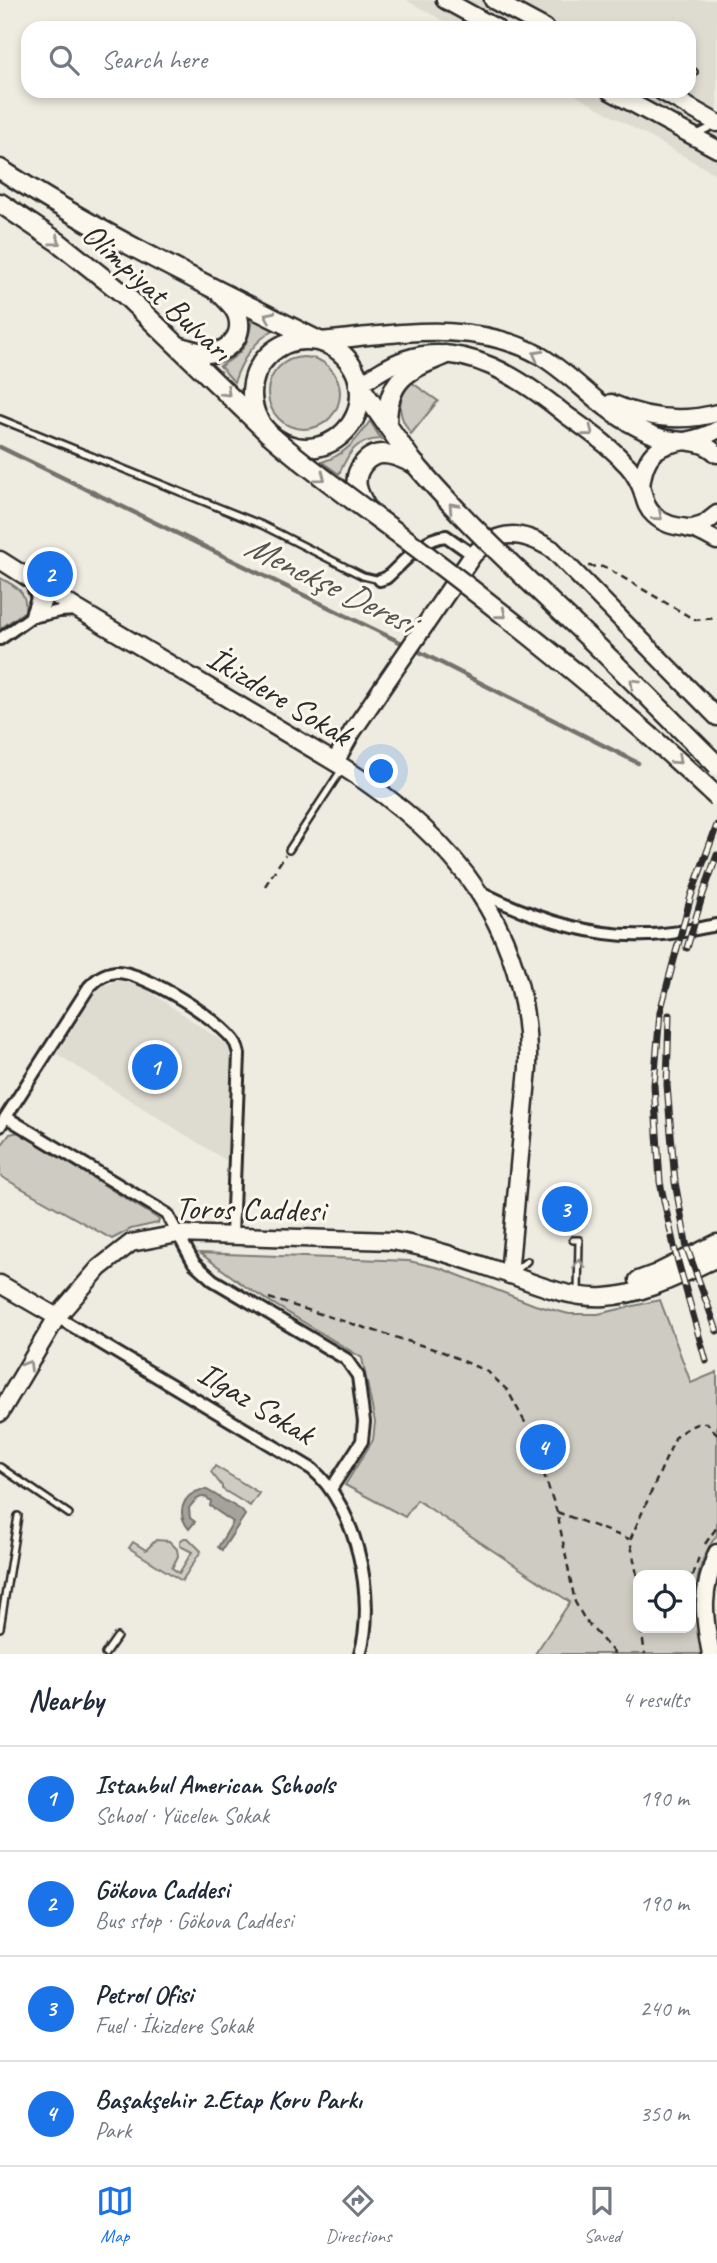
<!DOCTYPE html>
<html lang="en">
<head>
<meta charset="utf-8">
<style>
  body { margin:0; font-family:Caveat,sans-serif; background:#f2f2f3; color:#1f2937 }
  .controls { position:absolute; right:21px; bottom:21px; display:grid; overflow:hidden; border-radius:14px; box-shadow:0 4px 10px #0003 }
  .controls button { width:63px; height:63px; display:grid; place-items:center; padding:0; border:0; border-bottom:2px solid #e0e1e3; background:#fff; color:#1f2937; font:35px sans-serif }
  .you { position:absolute; left:382px; top:772px; width:24px; height:24px; margin:-18px; border:5px solid #fff; border-radius:50%; background:#1a73e8; box-shadow:0 0 0 10px #1a73e833 }
  .badge { display:grid; place-items:center; width:46px; height:46px; border-radius:50%; background:#1a73e8; color:#fff; font-size:23px; font-weight:700 }
  .pin { position:absolute; translate:-50% -50%; border:4px solid #fff; box-shadow:0 2px 7px #0006 }
  .list { margin:0; padding:0; list-style:none }
  h2 { display:flex; justify-content:space-between; align-items:center; height:91px; margin:0; padding:0 28px; font-size:30px }
  h2 small { font-size:23px; font-weight:400; color:#747a83 }
  .list li { display:grid; grid-template-columns:46px 1fr auto; gap:21px; align-items:center; box-sizing:border-box; height:105px; padding:0 28px; border-top:2px solid #e0e1e3 }
  .list b { display:block; font-size:26px; white-space:nowrap }
  .list p { margin:0; font-size:23px; white-space:nowrap; color:#747a83 }
  .list em { font-size:23px; font-style:normal; color:#747a83 }
  .icon { flex:none; width:38px; height:38px; fill:none; stroke:currentColor; stroke-width:2; stroke-linecap:round; stroke-linejoin:round }
  .map { position:relative; flex:none; width:717px; height:1654px; overflow:hidden }
  .search { position:absolute; background:#fff; box-shadow:0 4px 10px #0003; left:21px; right:21px; top:21px; height:77px; display:flex; align-items:center; gap:18px; box-sizing:border-box; padding:0 24px; border-radius:21px; color:#747a83; font-size:26px }
  .sheet { height:511px; background:#fff }
  nav { display:flex; justify-content:space-around; align-items:center; box-sizing:border-box; height:98px; border-top:2px solid #e0e1e3; background:#fff; font-size:19px; color:#747a83 }
  nav a { display:grid; justify-items:center; gap:4px }
  nav .on { color:#1a73e8 }
  .map>svg:first-child { display:block }
</style>
</head>
<body>
<div class="map">
<svg width="717" height="1654" viewBox="0 0 717 1654">
  <rect width="100%" height="100%" fill="#eeebe0"/>
  <filter id="ink" filterUnits="userSpaceOnUse"><feTurbulence type="fractalNoise" baseFrequency=".0143" numOctaves="2"/><feDisplacementMap in="SourceGraphic" scale="14" xChannelSelector="R" yChannelSelector="G"/><feConvolveMatrix kernelMatrix="1 2 1 2 8 2 1 2 1" color-interpolation-filters="sRGB"/></filter>
  <g filter="url(#ink)">
    <g fill="#dedbd1">
      <polygon points="406,0 717,0 717,175 568,91 689,91 689,28 456,28"/>
      <polygon points="119,981 143,987 223,1042 228,1047 231,1056 232,1078 227,1161 57,1054 95,993 101,986"/>
    </g>
    <g fill="#cecbc2" stroke="#7c7b76" stroke-width="2" fill-rule="evenodd">
      <path d="M252,319L276,328C254,342 243,357 234,382L220,366C244,353 248,345 252,319Z"/>
      <circle cx="304" cy="393" r="36"/>
      <path d="M411,382L438,401L411,434C398,416 395,400 411,382Z"/>
      <path d="M370,421L381,439C355,440 349,452 339,474L322,462C345,455 357,440 370,421Z"/>
      <path d="M0,578C16,586 28,592 25,611L0,629Z"/>
      <polygon points="19,1132 157,1218 159,1220 158,1223 131,1229 112,1239 0,1176 0,1147 10,1134"/>
      <path d="M200,1253L409,1261L440,1268L535,1305L569,1314H598L660,1300L691,1383L717,1372V1535C688,1573 695,1611 703,1654H535L570,1602L417,1500L405,1517L345,1485L373,1440L375,1422L362,1358L246,1287ZM638,1575H691V1628H638Z"/>
      <polygon points="215,1466 259,1493 250,1506 222,1489 222,1486 211,1472"/>
      <polygon points="184,1538 188,1538 201,1551 182,1581 129,1548 133,1542 146,1550 156,1540 169,1541 177,1549 178,1556 172,1568 179,1573 192,1552 180,1546 180,1541"/>
    </g>
    <path fill="#a4a29a" stroke="#74726e" stroke-width="2" d="M201,1490H207L241,1510L245,1515L222,1550L218,1547L233,1522L210,1506L211,1501C202,1492 195,1500 189,1508L190,1518L195,1522L189,1529C176,1514 182,1495 201,1490Z"/>
    <g fill="none" stroke-linecap="round" stroke-linejoin="round">
      <g stroke="#74726e" stroke-width="4.5">
        <polyline points="0,447 406,645"/>
        <polyline points="414,649 638,763"/>
      </g>
      <defs>
        <g id="lane">
          <polyline points="689,82 694,72"/>
          <polyline points="695,135 715,125"/>
          <polyline points="0,419 262,525 363,576 380,580"/>
          <polyline points="289,850 342,769"/>
          <polyline points="573,1240 579,1240 578,1294"/>
          <polyline points="513,1272 527,1261"/>
          <polyline points="0,1467 69,1514"/>
          <polyline points="0,1628 18,1516"/>
          <polyline points="105,1654 117,1637"/>
        </g>
        <g id="street">
          <path d="M380,580L386,578C403,563 422,538 446,536L473,555"/>
          <polyline points="31,615 37,598 31,581"/>
          <polyline points="36,616 60,611 78,610"/>
          <polyline points="0,639 42,609 50,592"/>
          <path d="M480,892C531,917 589,938 647,935C670,935 694,929 717,925"/>
          <polyline points="6,1117 167,1214 194,1263 213,1280 346,1359 358,1376 364,1422 362,1441 331,1489"/>
          <path d="M0,1126L89,987C97,979 104,973 116,972C143,971 223,1021 236,1044C236,1044 239,1053 239,1054L232,1235"/>
          <path d="M57,1317L312,1469C356,1506 377,1599 360,1654"/>
        </g>
        <g id="secondary">
          <polyline points="445,0 496,28"/>
          <polyline points="493,0 545,28"/>
          <polyline points="610,91 717,149"/>
          <polyline points="661,91 717,123"/>
          <path d="M319,341C392,335 472,318 539,355C573,375 598,407 633,425C642,430 652,435 662,438C683,443 700,438 717,454"/>
          <path d="M359,385C374,375 389,365 406,359C465,340 522,379 565,414C585,429 607,443 623,461C630,467 637,478 641,487C645,498 645,507 654,515C665,525 674,526 688,528C698,530 708,536 717,541"/>
          <path d="M611,403C645,418 681,423 717,413"/>
          <path d="M641,487C647,429 683,451 717,430"/>
          <polyline points="689,529 703,525 717,514"/>
          <path d="M0,560L79,610L343,767C455,837 531,931 528,1068L509,1275"/>
          <path d="M335,762L352,732L473,555C499,528 521,531 552,549L717,717"/>
          <polyline points="638,1280 657,1273 717,1243"/>
          <polyline points="0,1284 57,1317"/>
          <path d="M0,1413L57,1317L99,1268L131,1243L178,1234L392,1241C432,1247 472,1262 511,1275C540,1286 573,1299 605,1297C644,1295 682,1274 717,1258"/>
          <path d="M711,1654C703,1613 701,1592 717,1553"/>
        </g>
        <g id="primary">
          <path d="M0,169C101,235 211,287 319,341"/>
          <polyline points="0,203 58,242 126,296 268,433"/>
          <circle cx="306" cy="394" r="54"/>
          <path d="M181,347C190,350 199,353 208,353C225,353 241,340 239,322C238,310 229,302 221,294"/>
          <polyline points="359,385 413,462"/>
          <path d="M387,424C387,379 407,370 445,355"/>
          <path d="M369,512C364,504 359,496 357,487C354,471 367,453 384,454C395,454 405,460 415,464"/>
        </g>
      </defs>
      <use href="#lane" stroke="#2b2b2b" stroke-width="10"/>
      <use href="#street" stroke="#2b2b2b" stroke-width="16"/>
      <use href="#secondary" stroke="#2b2b2b" stroke-width="21"/>
      <use href="#primary" stroke="#2b2b2b" stroke-width="23"/>
      <g stroke="#2b2b2b" stroke-width="2.5" stroke-dasharray="7 5" stroke-linecap="butt">
        <polyline points="588,566 605,567 695,620 717,618"/>
        <polyline points="265,886 285,855"/>
        <polyline points="269,1298 443,1352 488,1372 508,1391 528,1428 557,1512 575,1602 585,1620 615,1654"/>
        <polyline points="557,1512 629,1539"/>
        <polyline points="705,1544 717,1527"/>
        <polyline points="693,1576 700,1553"/>
        <path d="M638,1611L637,1575L630,1540L676,1436C686,1429 695,1422 707,1423L717,1434"/>
        <polyline points="641,1628 645,1654"/>
      </g>
      <use href="#lane" stroke="#fbf7ec" stroke-width="5"/>
      <use href="#street" stroke="#fbf7ec" stroke-width="10"/>
      <use href="#secondary" stroke="#fbf7ec" stroke-width="16"/>
      <use href="#primary" stroke="#fbf7ec" stroke-width="18"/>
      <defs>
        <g id="rail">
          <polyline points="687,948 702,897 717,855"/>
          <polyline points="669,1015 667,1085 675,1182 687,1248 717,1331"/>
          <polyline points="706,1361 675,1251 660,1182 654,1085 660,1012 691,896 717,825"/>
        </g>
      </defs>
      <use href="#rail" stroke="#2b2b2b" stroke-width="7"/>
      <use href="#rail" stroke="#fbf7ec" stroke-width="4.5" stroke-dasharray="13" stroke-linecap="butt"/>
      <defs>
        <g id="primary-bridge">
          <path d="M268,433C319,478 375,515 428,556C528,632 626,711 717,797"/>
          <path d="M415,464C464,521 518,571 573,623C622,669 669,718 717,765"/>
        </g>
      </defs>
      <use href="#primary-bridge" stroke="#2b2b2b" stroke-width="23" stroke-linecap="butt"/>
      <use href="#primary-bridge" stroke="#fbf7ec" stroke-width="18"/>
    </g>
    <defs><path id="oneway-chevron" d="M-2-3.5L2.5 0L-2 3.5" fill="none" stroke-width="1.6" stroke-linecap="round" stroke-linejoin="round" transform="scale(1.75)"/></defs>
    <g stroke="#93918c">
      <use href="#oneway-chevron" transform="translate(56 241) rotate(36)"/>
      <use href="#oneway-chevron" transform="translate(269 316) rotate(-154)"/>
      <use href="#oneway-chevron" transform="translate(537 355) rotate(-151)"/>
      <use href="#oneway-chevron" transform="translate(226 392) rotate(44)"/>
      <use href="#oneway-chevron" transform="translate(589 432) rotate(38)"/>
      <use href="#oneway-chevron" transform="translate(321 477) rotate(37)"/>
      <use href="#oneway-chevron" transform="translate(453 507) rotate(-133)"/>
      <use href="#oneway-chevron" transform="translate(658 516) rotate(40)"/>
      <use href="#oneway-chevron" transform="translate(502 614) rotate(39)"/>
      <use href="#oneway-chevron" transform="translate(634 683) rotate(-135)"/>
      <use href="#oneway-chevron" transform="translate(677 760) rotate(42)"/>
      <use href="#oneway-chevron" transform="translate(579 1264) rotate(-89)"/>
      <use href="#oneway-chevron" transform="translate(28 1365) rotate(-59)"/>
    </g>
  </g>
  <g text-anchor="middle" stroke-width="6" stroke-linejoin="round" paint-order="stroke">
    <g font-size="33" fill="#2b2b2b" stroke="#fbf7ec">
      <text transform="translate(158 291) rotate(42)" y="12">Olimpiyat Bulvarı</text>
      <text transform="translate(280 695) rotate(31)" y="12">İkizdere Sokak</text>
      <text transform="translate(250 1208) rotate(1)" y="12">Toros Caddesi</text>
      <text transform="translate(257 1402) rotate(31)" y="12">Ilgaz Sokak</text>
    </g>
    <g font-size="35" font-style="italic" fill="#555552" stroke="#fbf7ec">
      <text transform="translate(330 583) rotate(26)" y="12">Menekşe Deresi</text>
    </g>
  </g>
</svg>
<div class="controls">
<button><svg class="icon" aria-label="locate" viewBox="0 0 24 24"><circle cx="12" cy="12" r="6"/><path d="M12 2v4M12 18v4M2 12h4M18 12h4"/></svg></button>
</div>
<div class="you"></div>
<div class="pin badge" style="left:155px;top:1067px">1</div>
<div class="pin badge" style="left:50px;top:574px">2</div>
<div class="pin badge" style="left:565px;top:1209px">3</div>
<div class="pin badge" style="left:543px;top:1447px">4</div>
<div class="search"><svg class="icon" aria-label="search" viewBox="0 0 24 24"><circle cx="10" cy="10" r="6"/><path d="M15 15l6 6"/></svg>Search here</div>
</div>
<section class="sheet">
<h2>Nearby<small>4 results</small></h2>
<ul class="list">
<li><span class="badge">1</span><div><b>Istanbul American Schools</b><p>School · Yücelen Sokak</p></div><em>190 m</em></li>
<li><span class="badge">2</span><div><b>Gökova Caddesi</b><p>Bus stop · Gökova Caddesi</p></div><em>190 m</em></li>
<li><span class="badge">3</span><div><b>Petrol Ofisi</b><p>Fuel · İkizdere Sokak</p></div><em>240 m</em></li>
<li><span class="badge">4</span><div><b>Başakşehir 2.Etap Koru Parkı</b><p>Park</p></div><em>350 m</em></li>
</ul>
</section>
<nav>
<a class="on"><svg class="icon" aria-label="map" viewBox="0 0 24 24"><path d="M3 6l6-2 6 2 6-2v14l-6 2-6-2-6 2zM9 4v14M15 6v14"/></svg>Map</a>
<a><svg class="icon" aria-label="directions" viewBox="0 0 24 24"><path d="M12 3l9 9-9 9-9-9zM9 14v-3h6M13 9l2 2-2 2"/></svg>Directions</a>
<a><svg class="icon" aria-label="saved" viewBox="0 0 24 24"><path d="M7 4h10v16l-5-4-5 4z"/></svg>Saved</a>
</nav>
</body>
</html>
